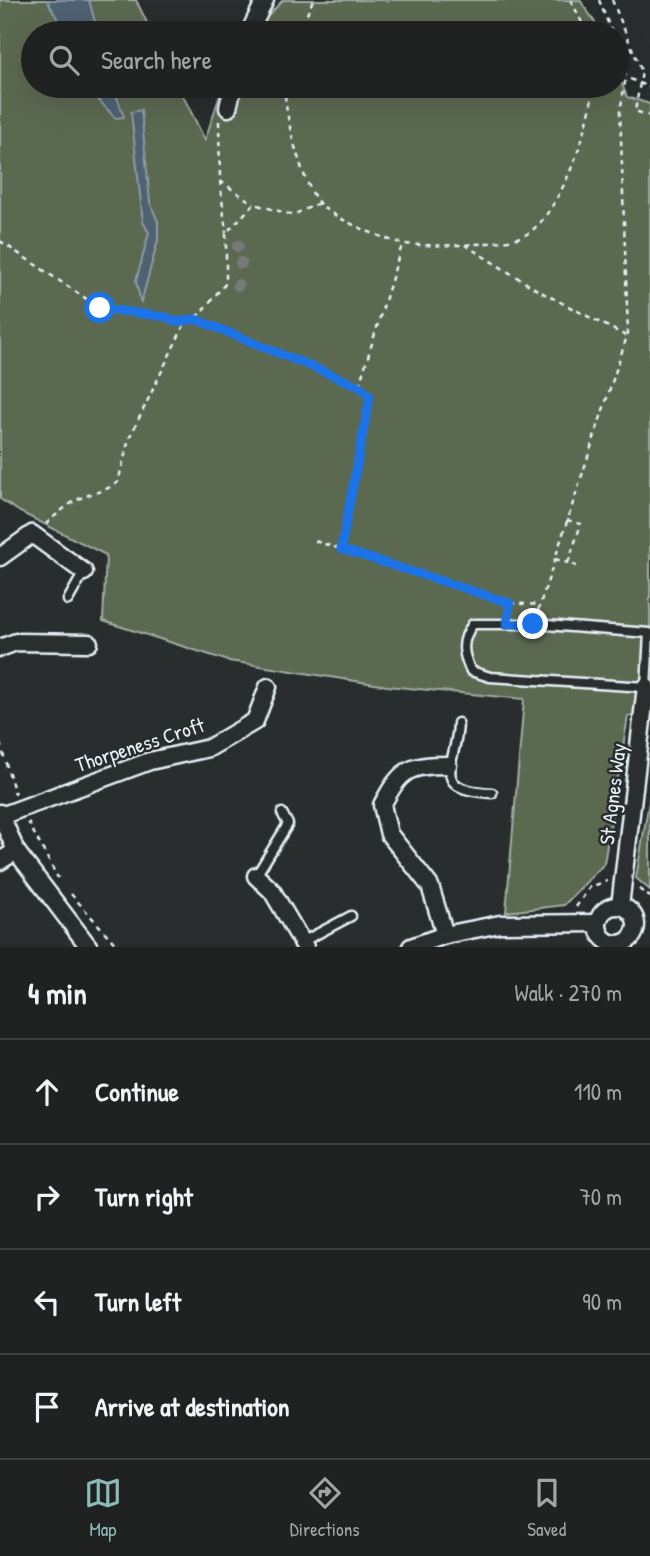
<!DOCTYPE html>
<html lang="en">
<head>
<meta charset="utf-8">
<style>
  body { margin:0; font-family:"Patrick Hand",sans-serif; background:#2d2f2f; color:#f1f3f6 }
  .stop { position:absolute; width:21px; height:21px; margin:-16px; border:5px solid #1a73e8; border-radius:50%; background:#fff }
  .stop.end { background:#1a73e8; border-color:#fff; box-shadow:0 2px 7px #0008 }
  .list { margin:0; padding:0; list-style:none }
  h2 { display:flex; justify-content:space-between; align-items:center; height:91px; margin:0; padding:0 28px; font-size:30px }
  h2 small { font-size:23px; font-weight:400; color:#a2a4a5 }
  .list li { display:grid; grid-template-columns:46px 1fr auto; gap:21px; align-items:center; box-sizing:border-box; height:105px; padding:0 28px; border-top:2px solid #3d3f40 }
  .list b { display:block; font-size:26px; white-space:nowrap }
  .list em { font-size:23px; font-style:normal; color:#a2a4a5 }
  .icon { flex:none; width:38px; height:38px; fill:none; stroke:currentColor; stroke-width:2; stroke-linecap:round; stroke-linejoin:round }
  .map { position:relative; flex:none; width:650px; height:947px; overflow:hidden }
  .search { position:absolute; background:#202222; box-shadow:0 7px 28px #0002; left:21px; right:21px; top:21px; height:77px; display:flex; align-items:center; gap:18px; box-sizing:border-box; padding:0 24px; border-radius:38px; color:#a2a4a5; font-size:26px }
  .sheet { height:511px; background:#202222 }
  nav { display:flex; justify-content:space-around; align-items:center; box-sizing:border-box; height:98px; border-top:2px solid #3d3f40; background:#202222; font-size:19px; color:#a2a4a5 }
  nav a { display:grid; justify-items:center; gap:4px }
  nav .on { color:#8bbbb9 }
  .map>svg:first-child { display:block }
</style>
</head>
<body>
<div class="map">
<svg width="650" height="947" viewBox="0 0 650 947">
  <rect width="100%" height="100%" fill="#2a2d2e"/>
  <filter id="ink" filterUnits="userSpaceOnUse"><feTurbulence type="fractalNoise" baseFrequency=".0143" numOctaves="2"/><feDisplacementMap in="SourceGraphic" scale="14" xChannelSelector="R" yChannelSelector="G"/><feConvolveMatrix kernelMatrix="1 2 1 2 8 2 1 2 1" color-interpolation-filters="sRGB"/></filter>
  <g filter="url(#ink)">
    <g fill="#5b6951" stroke="#a2ada4" stroke-width="2">
      <polygon points="0,0 136,0 152,33 33,33 33,86 178,86 205,140 223,86 617,86 617,71 627,97 650,104 650,718 628,716 604,864 564,905 506,912 524,699 387,686 229,661 103,621 106,555 20,512 0,499"/>
      <polygon points="283,0 580,0 602,33 252,33"/>
      <polygon points="650,796 650,890 636,878"/>
    </g>
    <g fill="#4f6271" stroke="#8c9ba7" stroke-width="2">
      <polygon points="47,0 89,0 98,33 65,33"/>
      <polygon points="86,86 113,86 124,117 115,118"/>
      <polygon points="141,110 150,202 158,222 158,240 141,303 136,281 149,233 143,222 131,112"/>
    </g>
    <g fill="none" stroke-linecap="round" stroke-linejoin="round">
      <defs>
        <g id="service">
          <polyline points="68,600 84,572"/>
          <path d="M646,687L649,633L533,624H473C461,640 462,653 471,671L490,677L646,687"/>
          <path d="M458,723C457,764 427,790 492,793"/>
          <polyline points="256,876 288,824 282,813"/>
          <polyline points="302,942 351,916"/>
        </g>
        <g id="minor">
          <polyline points="249,33 265,0"/>
          <polyline points="228,108 233,86"/>
          <polyline points="0,557 32,534 84,572"/>
          <polyline points="0,648 16,642 89,643"/>
          <polyline points="0,813 16,851 89,947"/>
          <polyline points="1,816 150,761 209,748 255,721 268,687"/>
          <polyline points="0,861 16,851"/>
          <polyline points="256,876 272,891 305,947"/>
          <circle cx="617" cy="925" r="19"/>
          <polyline points="620,906 646,687"/>
          <path d="M445,935L430,886L389,834L382,805C401,770 407,765 448,765"/>
          <polyline points="411,947 445,935 500,924 598,923"/>
        </g>
      </defs>
      <use href="#service" stroke="#e8f1f8" stroke-width="13"/>
      <use href="#minor" stroke="#e8f1f8" stroke-width="21"/>
      <g stroke="#e8f1f8" stroke-width="2.5" stroke-dasharray="5 5" stroke-linecap="butt">
        <polyline points="571,0 587,33"/>
        <polyline points="599,0 612,33"/>
        <polyline points="612,0 642,72 635,111 650,116"/>
        <polyline points="299,33 313,0"/>
        <polyline points="617,53 626,77 650,88"/>
        <path d="M285,86C283,111 302,183 319,203C330,217 387,241 405,244C430,247 506,246 527,234C560,214 592,124 593,86"/>
        <polyline points="219,121 220,181 226,233"/>
        <polyline points="220,181 254,204"/>
        <polyline points="0,241 100,308 166,317 184,323"/>
        <polyline points="465,245 539,291 626,336"/>
        <polyline points="195,319 359,386 370,396 341,549 510,603 508,613"/>
        <polyline points="359,386 402,245"/>
        <polyline points="567,520 581,524 568,563 579,567"/>
        <path d="M46,524C57,514 69,503 83,497C96,492 106,491 118,482L129,439L185,323L195,319L226,283V233L254,204L293,215L319,203"/>
        <polyline points="315,541 341,549"/>
        <polyline points="555,559 568,563"/>
        <polyline points="510,603 540,605"/>
        <polyline points="538,611 628,333 620,111 626,77"/>
        <polyline points="0,743 15,794"/>
        <polyline points="28,822 58,878"/>
        <polyline points="639,889 650,897"/>
        <polyline points="71,894 118,947"/>
        <polyline points="576,907 590,887 607,881"/>
      </g>
      <use href="#service" stroke="#2a2d2e" stroke-width="8"/>
      <use href="#minor" stroke="#2a2d2e" stroke-width="16"/>
    </g>
    <g fill="#747b78">
      <circle cx="238" cy="246" r="6"/>
      <circle cx="241" cy="263" r="6"/>
      <circle cx="238" cy="285" r="6"/>
    </g>
  </g>
  <g fill="none" stroke-linecap="round" stroke-linejoin="round" filter="url(#ink)">
    <polyline stroke="#1a73e8" stroke-width="9" points="100,308 166,317 176,322 195,319 359,386 370,396 341,549 510,603 507,624 533,624"/>
  </g>
  <g text-anchor="middle" stroke-width="5" stroke-linejoin="round" paint-order="stroke">
    <g font-size="21" fill="#e8f1f8" stroke="#2a2d2e">
      <text transform="translate(140 745) rotate(-18)" y="7">Thorpeness Croft</text>
      <text transform="translate(613 794) rotate(-83)" y="7">St Agnes Way</text>
    </g>
  </g>
</svg>
<div class="stop" style="left:100px;top:308px"></div>
<div class="stop end" style="left:533px;top:624px"></div>
<div class="search"><svg class="icon" aria-label="search" viewBox="0 0 24 24"><circle cx="10" cy="10" r="6"/><path d="M15 15l6 6"/></svg>Search here</div>
</div>
<section class="sheet">
<h2>4 min<small>Walk · 270 m</small></h2>
<ul class="list">
<li><svg class="icon" aria-label="ahead" viewBox="0 0 24 24"><path d="M12 20V5M6 11l6-6 6 6"/></svg><div><b>Continue</b></div><em>110 m</em></li>
<li><svg class="icon" aria-label="right" viewBox="0 0 24 24"><path d="M7 20v-9h11M14 6l5 5-5 5"/></svg><div><b>Turn right</b></div><em>70 m</em></li>
<li><svg class="icon" aria-label="left" viewBox="0 0 24 24"><path d="M17 20v-9H6M10 6l-5 5 5 5"/></svg><div><b>Turn left</b></div><em>90 m</em></li>
<li><svg class="icon" aria-label="arrive" viewBox="0 0 24 24"><path d="M6 21V4h12l-3 4 3 4H6"/></svg><div><b>Arrive at destination</b></div></li>
</ul>
</section>
<nav>
<a class="on"><svg class="icon" aria-label="map" viewBox="0 0 24 24"><path d="M3 6l6-2 6 2 6-2v14l-6 2-6-2-6 2zM9 4v14M15 6v14"/></svg>Map</a>
<a><svg class="icon" aria-label="directions" viewBox="0 0 24 24"><path d="M12 3l9 9-9 9-9-9zM9 14v-3h6M13 9l2 2-2 2"/></svg>Directions</a>
<a><svg class="icon" aria-label="saved" viewBox="0 0 24 24"><path d="M7 4h10v16l-5-4-5 4z"/></svg>Saved</a>
</nav>
</body>
</html>
